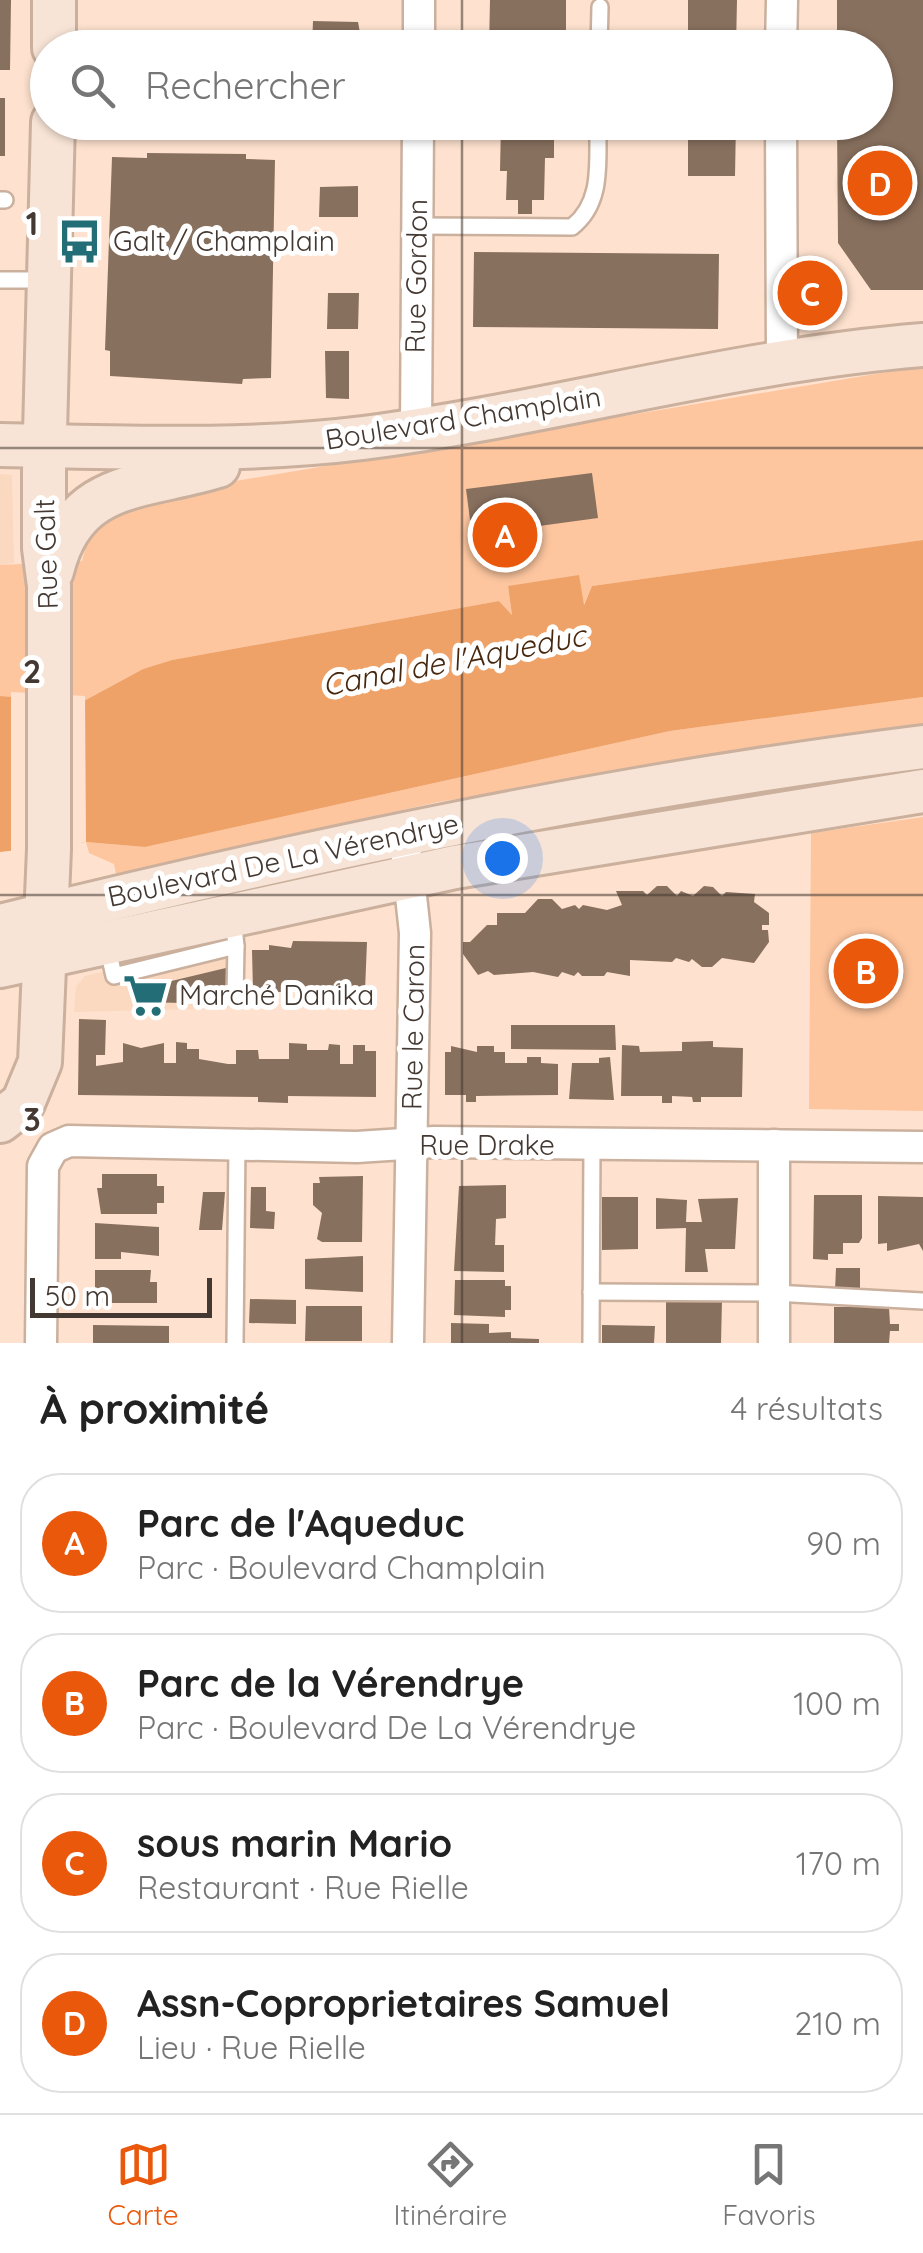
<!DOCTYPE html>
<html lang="fr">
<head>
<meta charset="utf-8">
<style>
  body { margin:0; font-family:Quicksand,sans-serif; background:#f2f2f2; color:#222 }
  .scale { position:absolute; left:30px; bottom:25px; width:182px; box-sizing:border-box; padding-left:10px; border:5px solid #443932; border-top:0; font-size:28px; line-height:35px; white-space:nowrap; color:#443932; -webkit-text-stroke:8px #fff; paint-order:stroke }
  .you { position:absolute; left:502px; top:858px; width:35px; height:35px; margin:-25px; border:8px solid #fff; border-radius:50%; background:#1a73e8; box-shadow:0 0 0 15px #1a73e833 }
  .badge { display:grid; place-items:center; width:65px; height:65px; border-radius:50%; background:#ea580c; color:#fff; font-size:32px; font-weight:700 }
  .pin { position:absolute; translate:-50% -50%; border:5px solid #fff; box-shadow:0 2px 10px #0006 }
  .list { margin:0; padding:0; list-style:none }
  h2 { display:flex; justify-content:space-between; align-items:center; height:130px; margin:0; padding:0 40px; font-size:42px }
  h2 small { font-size:32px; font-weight:400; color:#767676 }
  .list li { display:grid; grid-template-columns:65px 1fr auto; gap:30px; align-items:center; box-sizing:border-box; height:140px; margin:0 20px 20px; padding:0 20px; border:2px solid #e0e0e0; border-radius:40px }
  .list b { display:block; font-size:38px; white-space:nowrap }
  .list p { margin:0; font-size:32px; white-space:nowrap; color:#767676 }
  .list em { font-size:32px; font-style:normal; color:#767676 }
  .icon { flex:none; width:55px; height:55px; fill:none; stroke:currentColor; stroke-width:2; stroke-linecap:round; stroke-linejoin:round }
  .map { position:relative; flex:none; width:923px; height:1343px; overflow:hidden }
  .search { position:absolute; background:#fff; box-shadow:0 2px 8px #0004; left:30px; right:30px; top:30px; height:110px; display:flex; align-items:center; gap:25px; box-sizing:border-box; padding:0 35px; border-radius:55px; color:#767676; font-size:38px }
  .sheet { height:770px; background:#fff }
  nav { display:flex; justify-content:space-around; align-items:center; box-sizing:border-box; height:140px; border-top:2px solid #e0e0e0; background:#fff; font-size:28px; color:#767676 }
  nav a { display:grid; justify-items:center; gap:5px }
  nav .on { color:#ea580c }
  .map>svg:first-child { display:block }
</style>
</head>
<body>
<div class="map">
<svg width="923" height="1343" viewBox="0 0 923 1343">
  <rect width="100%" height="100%" fill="#fee2cf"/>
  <g fill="#fbd8c0">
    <polygon points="0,474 12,475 14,563 0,565"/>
    <polygon points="241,940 240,1008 74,1012 76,987 85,976"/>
  </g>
  <g fill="#fdc69f">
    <polygon points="923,366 923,540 592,586 583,606 508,586 512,615 499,601 172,660 143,669 82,702 0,696 0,565 82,561 90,530 152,495"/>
    <polygon points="923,697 923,724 438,802 116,874 114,864 89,853 86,842 145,847 670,731"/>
    <polygon points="923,817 923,1111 809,1109 811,833"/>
  </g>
  <polygon fill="#efa268" points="923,540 923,697 670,731 145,847 86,842 0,852 0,696 82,702 143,669 172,660 499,601 512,615 508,586 579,575 584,605 592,586"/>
  <polygon fill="#fee2cf" points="11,692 85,696 86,842 11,854"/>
  <g fill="#88705e">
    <polygon points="0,0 11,0 10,70 0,70"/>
    <polygon points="490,0 566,0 566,48 489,48"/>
    <polygon points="688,0 737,0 736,48 688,48"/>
    <polygon points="837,0 923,0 923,290 871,290 838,243 837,122 876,122 876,48 837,48"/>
    <polygon points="313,21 358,22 362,43 358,48 312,48"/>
    <rect x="0" y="98" width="5" height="58"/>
    <polygon points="501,122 545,122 545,129 554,129 554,158 545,158 544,200 532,200 532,214 518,214 518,200 506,200 507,171 500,171"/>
    <polygon points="688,122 736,122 735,176 688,176"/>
    <polygon points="147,153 246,154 246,159 275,160 271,378 243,379 242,384 110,376 110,351 105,350 112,157 147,158"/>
    <polygon points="358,186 358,217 319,217 320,187"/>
    <polygon points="474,252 719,254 718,329 473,327"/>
    <polygon points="328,293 359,293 358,329 327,329"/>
    <polygon points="325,351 349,351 349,399 326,398"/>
    <polygon points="592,473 598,518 472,535 466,489"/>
    <polygon points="657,886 667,886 677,896 681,891 693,896 704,886 713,887 722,896 726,892 755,894 754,902 769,913 769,925 762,925 762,930 768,930 769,942 754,963 722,958 712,967 702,967 692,959 689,962 676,958 672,962 630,960 630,976 607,972 604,976 582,976 578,972 574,976 562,972 558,977 533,972 494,975 488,971 478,975 463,954 463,942 470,942 487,925 497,925 497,913 525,913 538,899 552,899 562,909 575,905 579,909 583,905 607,910 622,905 616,891 643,891 647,895"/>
    <polygon points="293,941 367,942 365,991 338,991 338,986 294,990 291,985 291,992 253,992 252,950 269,950 269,945 291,948"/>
    <polygon points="230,967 230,1004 138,1002 138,989"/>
    <polygon points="79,1019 106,1020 105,1055 96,1055 96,1066 123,1062 123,1043 141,1048 164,1043 164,1063 176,1063 176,1042 187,1043 187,1049 199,1049 199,1059 228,1064 236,1064 236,1050 258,1050 259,1059 289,1059 289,1043 307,1044 307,1050 328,1050 329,1044 340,1045 340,1064 353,1064 353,1045 365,1045 365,1051 376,1051 376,1097 288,1096 288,1103 258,1102 258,1097 78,1095"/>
    <polygon points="511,1025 615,1025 616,1050 511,1049"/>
    <polygon points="713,1041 713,1047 743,1048 742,1097 701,1097 701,1102 693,1102 692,1097 672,1096 672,1103 662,1103 662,1096 621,1096 622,1045 639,1046 640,1052 682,1051 682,1042"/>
    <polygon points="451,1046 477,1052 477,1046 494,1046 494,1052 505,1052 505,1063 527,1063 527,1057 541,1057 541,1063 558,1064 558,1095 476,1096 476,1102 466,1102 466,1095 445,1095 445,1052 451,1052"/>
    <polygon points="610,1057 614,1100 569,1099 572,1063 599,1063 599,1058"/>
    <polygon points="102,1174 157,1174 157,1186 164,1186 164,1203 157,1203 157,1214 101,1214 97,1188 102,1188"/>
    <polygon points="363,1176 362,1242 322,1242 317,1239 322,1213 313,1205 313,1183 320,1183 319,1177"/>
    <polygon points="506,1185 506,1218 496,1219 495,1245 504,1245 504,1272 454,1271 459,1186"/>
    <polygon points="251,1187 266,1187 266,1211 275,1212 274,1229 250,1228"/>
    <polygon points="203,1192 225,1192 222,1230 199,1230"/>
    <polygon points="814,1195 862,1195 862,1238 859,1243 843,1243 843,1254 828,1254 828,1260 813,1259"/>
    <polygon points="878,1196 923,1197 923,1251 919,1244 887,1251 887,1243 878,1244"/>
    <polygon points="602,1197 638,1197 638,1249 602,1250"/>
    <polygon points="656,1198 687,1200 686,1222 702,1222 698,1199 738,1198 735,1249 705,1249 708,1272 685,1272 686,1228 656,1229"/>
    <polygon points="95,1223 159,1227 159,1256 121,1252 121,1259 95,1259"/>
    <polygon points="363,1256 363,1292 305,1289 305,1259"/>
    <polygon points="836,1268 860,1268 860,1291 835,1291"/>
    <polygon points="95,1270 151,1270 150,1282 157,1282 157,1303 95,1303"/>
    <polygon points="455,1280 505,1280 505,1286 511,1286 511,1310 505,1310 505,1317 454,1315"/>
    <polygon points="250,1299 296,1300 296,1324 249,1323"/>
    <polygon points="666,1300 722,1300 721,1343 666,1343"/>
    <polygon points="306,1306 362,1306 362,1341 305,1341"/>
    <polygon points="834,1307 889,1307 890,1324 899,1324 899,1331 890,1331 889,1343 834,1343"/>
    <polygon points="451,1323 489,1324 489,1333 511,1332 511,1338 539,1339 539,1343 451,1343"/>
    <polygon points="93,1325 169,1326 169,1343 93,1343"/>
    <polygon points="602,1325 655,1326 654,1343 602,1343"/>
  </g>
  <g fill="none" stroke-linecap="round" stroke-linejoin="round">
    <defs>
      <g id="lane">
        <polyline points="599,48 600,7"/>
        <polyline points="0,200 5,200"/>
        <path d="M417,226L572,227C604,202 597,161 598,122"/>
        <polyline points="0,280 47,280"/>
        <polyline points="107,945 114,976 236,946 233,918"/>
        <polyline points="235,998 236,946"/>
        <polyline points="591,1292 774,1293 923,1301"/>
        <polyline points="235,1343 237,1143"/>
        <polyline points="591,1343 592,1144"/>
      </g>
      <g id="street">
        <polyline points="419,48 419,0"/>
        <polyline points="781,48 782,0"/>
        <polyline points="781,122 782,364"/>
        <polyline points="416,430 418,122"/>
        <polyline points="407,859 415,933 408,1343"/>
        <polyline points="41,1343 43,1166 53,1148 69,1141 357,1147 434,1142 923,1147"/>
        <polyline points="774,1343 774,1145"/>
      </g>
      <g id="secondary">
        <polyline points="54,48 54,0"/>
        <path d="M0,445C122,447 241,453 363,438C550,414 734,360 923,345"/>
        <path d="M52,571C74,479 143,489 218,466"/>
        <path d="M0,926C305,851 611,786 923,747"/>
        <polyline points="0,966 455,867 923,791"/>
        <polyline points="0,1121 23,1103 40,1062 49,849 49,586 44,548 44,472 53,122"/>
      </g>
    </defs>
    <use href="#lane" stroke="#cab09d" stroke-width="20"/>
    <use href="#street" stroke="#cab09d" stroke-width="35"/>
    <use href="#secondary" stroke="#cab09d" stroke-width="48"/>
    <use href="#lane" stroke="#fff" stroke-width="15"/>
    <use href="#street" stroke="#fff" stroke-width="30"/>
    <use href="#secondary" stroke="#f7e4d6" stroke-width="42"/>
  </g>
  <path fill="none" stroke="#443932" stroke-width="2.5" stroke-opacity="0.55" d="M462,0V48M462,122V1343M0,448H923M0,895H923"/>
  <defs>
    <symbol id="bus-bare" viewBox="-9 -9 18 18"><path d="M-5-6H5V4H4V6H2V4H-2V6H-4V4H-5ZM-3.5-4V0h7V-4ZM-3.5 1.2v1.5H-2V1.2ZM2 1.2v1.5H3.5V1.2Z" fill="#236d76" stroke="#fff" stroke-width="2.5" paint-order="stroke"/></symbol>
    <symbol id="supermarket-bare" viewBox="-9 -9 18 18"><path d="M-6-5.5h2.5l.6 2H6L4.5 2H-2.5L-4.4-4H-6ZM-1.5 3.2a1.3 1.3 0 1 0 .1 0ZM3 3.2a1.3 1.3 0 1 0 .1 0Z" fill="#236d76" stroke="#fff" stroke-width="2.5" paint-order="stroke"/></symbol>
  </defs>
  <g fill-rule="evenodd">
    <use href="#bus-bare" x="48" y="210" width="63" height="63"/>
    <use href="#supermarket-bare" x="114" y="964" width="63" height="63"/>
  </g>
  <g text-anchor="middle" stroke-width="10" stroke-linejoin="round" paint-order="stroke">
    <g font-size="28" fill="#443932" stroke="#fff" text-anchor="start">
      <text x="113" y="251">Galt / Champlain</text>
      <text x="179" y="1005">Marché Danika</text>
    </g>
    <g font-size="28" fill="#443932" stroke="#fff">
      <text transform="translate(416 276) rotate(-89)" y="10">Rue Gordon</text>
      <text transform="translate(463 418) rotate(-9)" y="10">Boulevard Champlain</text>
      <text transform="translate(46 554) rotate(-92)" y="10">Rue Galt</text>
      <text transform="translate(283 860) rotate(-12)" y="10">Boulevard De La Vérendrye</text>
      <text transform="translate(413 1027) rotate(-89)" y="10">Rue le Caron</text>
      <text x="487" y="1155">Rue Drake</text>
    </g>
    <g font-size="30" font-style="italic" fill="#47280f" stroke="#fff">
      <text transform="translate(454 661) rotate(-11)" y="10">Canal de l'Aqueduc</text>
    </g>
  </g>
  <g font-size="32" text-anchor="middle" font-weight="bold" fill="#443932" stroke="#fff" stroke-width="10" stroke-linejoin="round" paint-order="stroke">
    <text x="32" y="235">1</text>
    <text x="32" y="683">2</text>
    <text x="32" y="1131">3</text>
  </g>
</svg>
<div class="scale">50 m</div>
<div class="you"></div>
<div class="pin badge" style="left:505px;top:535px">A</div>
<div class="pin badge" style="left:866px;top:971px">B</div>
<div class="pin badge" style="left:810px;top:293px">C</div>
<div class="pin badge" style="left:880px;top:183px">D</div>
<div class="search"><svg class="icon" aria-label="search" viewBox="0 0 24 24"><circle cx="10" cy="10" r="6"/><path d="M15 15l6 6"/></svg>Rechercher</div>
</div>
<section class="sheet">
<h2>À proximité<small>4 résultats</small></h2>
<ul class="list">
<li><span class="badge">A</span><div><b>Parc de l'Aqueduc</b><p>Parc · Boulevard Champlain</p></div><em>90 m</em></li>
<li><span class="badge">B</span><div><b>Parc de la Vérendrye</b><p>Parc · Boulevard De La Vérendrye</p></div><em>100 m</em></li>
<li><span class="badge">C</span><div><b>sous marin Mario</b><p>Restaurant · Rue Rielle</p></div><em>170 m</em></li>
<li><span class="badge">D</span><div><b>Assn-Coproprietaires Samuel</b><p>Lieu · Rue Rielle</p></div><em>210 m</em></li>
</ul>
</section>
<nav>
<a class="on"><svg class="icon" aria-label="map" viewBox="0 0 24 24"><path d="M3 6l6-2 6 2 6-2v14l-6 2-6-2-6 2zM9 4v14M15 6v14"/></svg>Carte</a>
<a><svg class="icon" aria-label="directions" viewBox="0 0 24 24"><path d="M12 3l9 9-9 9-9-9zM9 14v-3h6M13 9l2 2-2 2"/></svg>Itinéraire</a>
<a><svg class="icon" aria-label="saved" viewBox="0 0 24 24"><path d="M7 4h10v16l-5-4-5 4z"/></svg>Favoris</a>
</nav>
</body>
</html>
